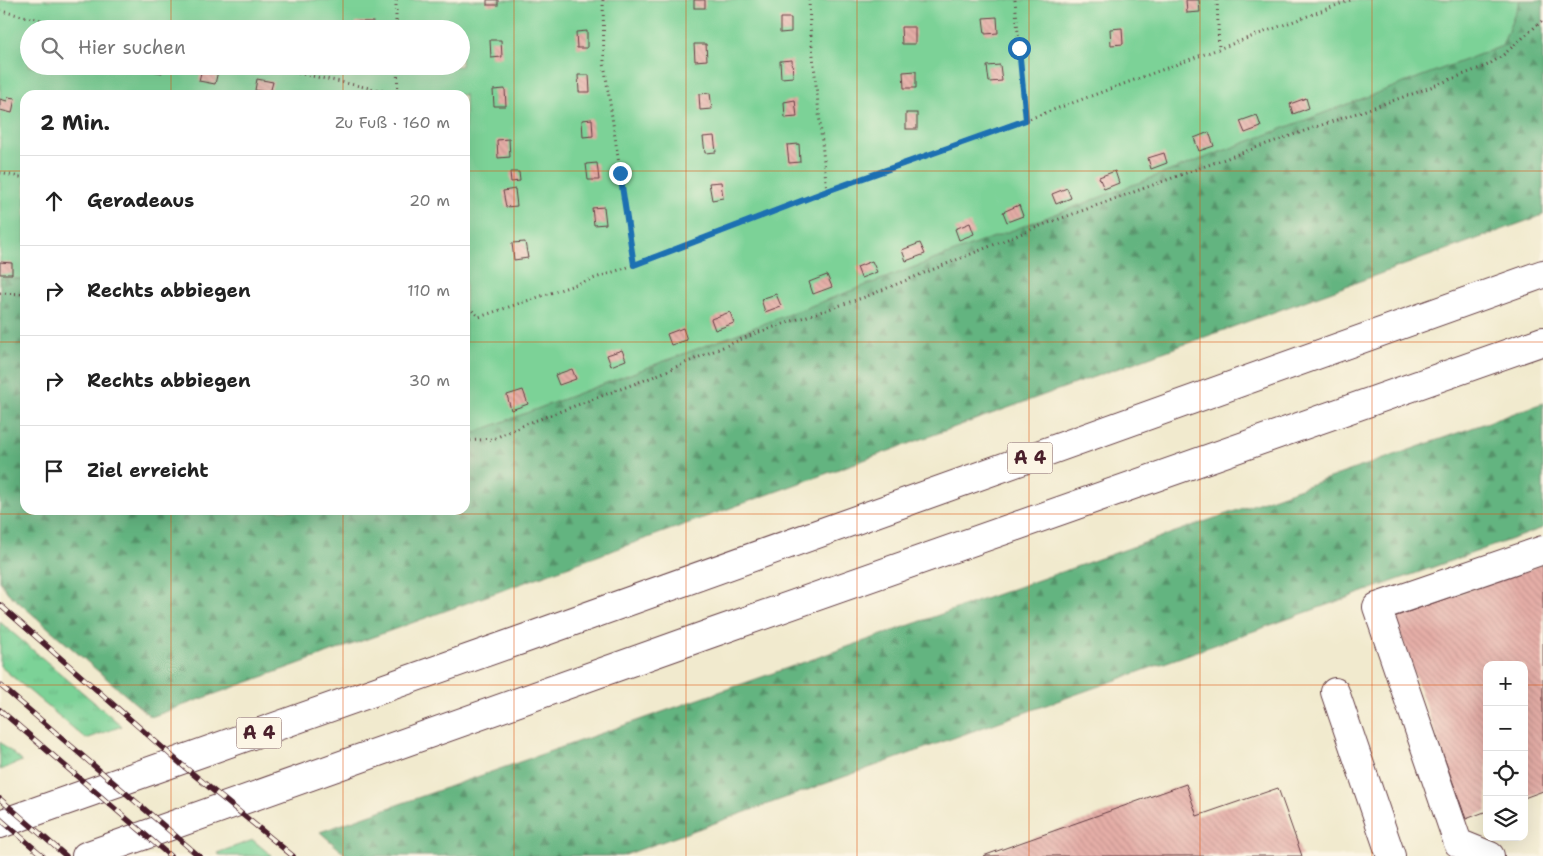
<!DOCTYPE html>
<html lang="de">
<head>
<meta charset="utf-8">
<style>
  body { margin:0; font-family:"Shantell Sans",sans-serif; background:#f6f6f6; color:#222 }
  .controls { position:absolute; right:15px; bottom:15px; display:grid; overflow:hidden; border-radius:10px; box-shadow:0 5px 20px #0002 }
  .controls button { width:45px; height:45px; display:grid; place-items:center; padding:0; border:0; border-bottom:1px solid #e0e0e0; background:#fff; color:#222; font:25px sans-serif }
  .stop { position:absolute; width:15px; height:15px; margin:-11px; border:4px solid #1f6fb2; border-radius:50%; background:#fff }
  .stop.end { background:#1f6fb2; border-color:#fff; box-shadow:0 1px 5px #0008 }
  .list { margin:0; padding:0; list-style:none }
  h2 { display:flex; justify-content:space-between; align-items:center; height:65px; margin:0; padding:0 20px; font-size:21px }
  h2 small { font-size:16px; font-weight:400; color:#767676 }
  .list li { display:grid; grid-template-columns:32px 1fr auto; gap:15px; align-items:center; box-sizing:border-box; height:90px; padding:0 20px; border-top:1px solid #e0e0e0 }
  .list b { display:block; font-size:19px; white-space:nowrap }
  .list em { font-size:16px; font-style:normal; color:#767676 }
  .icon { flex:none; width:28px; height:28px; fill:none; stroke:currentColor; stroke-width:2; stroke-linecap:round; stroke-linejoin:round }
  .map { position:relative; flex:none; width:1543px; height:856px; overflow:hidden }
  .search { position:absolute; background:#fff; box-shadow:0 5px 20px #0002; left:20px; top:20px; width:450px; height:55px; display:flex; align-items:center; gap:12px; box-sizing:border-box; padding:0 18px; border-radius:28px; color:#767676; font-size:19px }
  .panel { position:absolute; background:#fff; box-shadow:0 5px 20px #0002; left:20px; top:90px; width:450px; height:425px; border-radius:15px }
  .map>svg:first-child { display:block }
</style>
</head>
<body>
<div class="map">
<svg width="1543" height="856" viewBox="0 0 1543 856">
  <defs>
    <pattern id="grass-tufts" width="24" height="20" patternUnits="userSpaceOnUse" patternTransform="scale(1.25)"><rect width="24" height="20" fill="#7bd297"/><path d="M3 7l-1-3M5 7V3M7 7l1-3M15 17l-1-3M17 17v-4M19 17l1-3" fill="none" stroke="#6cb482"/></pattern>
    <pattern id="forest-firs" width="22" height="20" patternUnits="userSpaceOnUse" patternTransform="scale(1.25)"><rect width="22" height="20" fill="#64b480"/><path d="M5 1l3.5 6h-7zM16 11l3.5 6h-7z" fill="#549269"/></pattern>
    <pattern id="building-back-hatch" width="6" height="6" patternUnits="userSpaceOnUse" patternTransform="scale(1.25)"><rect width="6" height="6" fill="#e5aea7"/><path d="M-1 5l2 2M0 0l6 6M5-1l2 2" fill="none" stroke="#c69590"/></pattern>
  </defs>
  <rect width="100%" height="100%" fill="#fcf5e5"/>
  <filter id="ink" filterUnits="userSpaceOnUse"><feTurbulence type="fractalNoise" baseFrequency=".02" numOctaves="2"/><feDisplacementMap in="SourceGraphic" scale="10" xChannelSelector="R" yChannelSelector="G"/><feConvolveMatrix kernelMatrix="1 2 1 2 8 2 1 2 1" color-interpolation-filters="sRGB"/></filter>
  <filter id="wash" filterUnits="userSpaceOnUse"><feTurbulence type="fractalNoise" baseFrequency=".0096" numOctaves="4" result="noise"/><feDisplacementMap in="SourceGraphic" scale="20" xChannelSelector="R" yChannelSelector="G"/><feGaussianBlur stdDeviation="1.12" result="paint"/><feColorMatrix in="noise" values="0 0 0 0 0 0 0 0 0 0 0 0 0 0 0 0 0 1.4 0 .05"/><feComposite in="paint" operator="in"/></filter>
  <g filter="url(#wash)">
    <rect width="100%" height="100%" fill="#f1eace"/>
    <g fill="url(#grass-tufts)" stroke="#627861">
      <polygon points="0,622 122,726 86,739 0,666"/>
      <polygon points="0,742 22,761 0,770"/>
      <polygon points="253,840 272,856 221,856 217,853"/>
    </g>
    <g fill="url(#forest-firs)" stroke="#576a56">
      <polygon points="1520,0 1543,0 1543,215 151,717 8,593 0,581 0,278 25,279 25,510 465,510 465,436 1502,46"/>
      <polygon points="1543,403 1543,528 622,856 347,856 320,832"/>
    </g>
    <path fill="#7bd297" stroke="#627861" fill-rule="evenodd" d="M0,0H1520L1502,46L465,436V95H25V279L0,278ZM29,29H461V66H29Z"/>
    <g id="blocks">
      <g fill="url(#building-back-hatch)">
        <rect x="487" y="0" width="11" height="5"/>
        <rect x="694" y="0" width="11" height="8"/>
        <polygon points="1186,0 1199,0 1200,12 1187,13"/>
        <polygon points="997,17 998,33 985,34 983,18"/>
        <polygon points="780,18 791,18 791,32 780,33"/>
        <rect x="356" y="22" width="17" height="7"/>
        <polygon points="901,27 915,27 915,44 902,44"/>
        <polygon points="1122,28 1123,44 1111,45 1110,29"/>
        <polygon points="587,31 587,48 577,48 576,32"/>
        <polygon points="490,40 501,40 502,57 491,58"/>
        <polygon points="694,44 706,44 707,60 695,61"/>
        <polygon points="792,60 793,77 781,78 780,61"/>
        <polygon points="1000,65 1002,81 989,82 987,66"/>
        <polygon points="147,66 163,66 162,73 146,70"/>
        <polygon points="202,68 218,71 215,84 199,81"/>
        <polygon points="916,71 916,88 904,88 903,72"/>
        <polygon points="578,75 589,75 590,92 579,92"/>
        <polygon points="257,79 273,82 270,93 255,90"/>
        <polygon points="505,89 506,106 494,106 493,90"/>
        <polygon points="710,93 712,109 700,110 699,94"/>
        <polygon points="8,97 15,98 12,113 0,110 0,99 7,101"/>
        <polygon points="1306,98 1309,108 1293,114 1290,104"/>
        <polygon points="795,100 797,117 785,118 784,102"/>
        <rect x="906" y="113" width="11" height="16"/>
        <polygon points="1257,115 1261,127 1245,133 1240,121"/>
        <polygon points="592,119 593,136 583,137 582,120"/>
        <polygon points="1209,132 1214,146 1199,151 1194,138"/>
        <polygon points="714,136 716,152 705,153 703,137"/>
        <polygon points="509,139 510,157 498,158 497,140"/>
        <polygon points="799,144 800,162 789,163 787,145"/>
        <polygon points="1164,153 1167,163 1151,169 1148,158"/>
        <polygon points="597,163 599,180 588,180 586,164"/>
        <polygon points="1115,171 1119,183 1104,189 1099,177"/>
        <polygon points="510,172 519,172 520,181 511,182"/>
        <polygon points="721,182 723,198 712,200 709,183"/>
        <polygon points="1067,188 1071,198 1056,204 1052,194"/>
        <polygon points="515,189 517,206 506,207 503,191"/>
        <polygon points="1019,205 1023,216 1007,222 1003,212"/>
        <polygon points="604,207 606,224 594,225 592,208"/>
        <polygon points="970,223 974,234 959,240 955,229"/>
        <polygon points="525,242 528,258 514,260 512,243"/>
        <polygon points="920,243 925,254 906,261 902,250"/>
        <polygon points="872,261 877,272 861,278 857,267"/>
        <polygon points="0,262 12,263 12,274 0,274"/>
        <polygon points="827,275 832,287 813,294 809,282"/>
        <polygon points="776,294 781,306 765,312 761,299"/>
        <polygon points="730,312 734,323 715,330 711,319"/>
        <polygon points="683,328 687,340 671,345 667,334"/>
        <polygon points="622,350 626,360 611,366 607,355"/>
        <polygon points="572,369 576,379 559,385 555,375"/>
        <polygon points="523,390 528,404 511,410 507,395"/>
        <polygon points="1543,564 1543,791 1524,798 1524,665 1487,665 1487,811 1466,819 1394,617"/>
        <polygon points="1186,784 1197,816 1278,788 1302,856 983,856"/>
      </g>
    </g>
  </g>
  <g filter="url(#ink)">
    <use href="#blocks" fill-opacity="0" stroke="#633d43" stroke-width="1"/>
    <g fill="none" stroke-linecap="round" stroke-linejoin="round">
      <defs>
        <g id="minor">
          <polyline points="1335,692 1391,856"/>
          <polyline points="1490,856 1458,843 1377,607 1543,550"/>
        </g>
        <g id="highway">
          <polyline points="0,824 518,641 1543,274"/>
          <polyline points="86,856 712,633 1543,341"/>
        </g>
      </defs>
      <use href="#minor" stroke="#633d43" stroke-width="30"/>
      <use href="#highway" stroke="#633d43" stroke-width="30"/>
      <g stroke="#633d43" stroke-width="3" stroke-dasharray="1 4" stroke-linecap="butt">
        <polyline points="396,0 396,29"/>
        <polyline points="603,0 604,63 634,265"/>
        <polyline points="809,0 810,26 827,191"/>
        <polyline points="1015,0 1026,120"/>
        <polyline points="1217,0 1219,49"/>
        <polyline points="0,11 83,29"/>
        <polyline points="264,66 398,94"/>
        <polyline points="397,66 398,95"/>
        <polyline points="0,173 25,178"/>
        <polyline points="0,293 25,294"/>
        <polyline points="465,304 479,317 634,265 827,191 1026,120 1351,0"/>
        <polyline points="465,441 493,439 526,424 650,378 756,333 865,297 1040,226 1255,148 1415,93 1488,65 1502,56 1543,20"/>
      </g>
      <use href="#minor" stroke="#fff" stroke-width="28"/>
      <use href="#highway" stroke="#fff" stroke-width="28"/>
      <defs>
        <g id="rail">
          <polyline points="0,605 181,764 293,856"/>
          <polyline points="0,685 199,856"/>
          <polyline points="0,710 170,856"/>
          <polyline points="0,799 66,856"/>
          <polyline points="0,819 43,856"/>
        </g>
      </defs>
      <use href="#rail" stroke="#4a1f2b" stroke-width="5.5"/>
      <use href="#rail" stroke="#fcf5e5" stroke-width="4" stroke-dasharray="11" stroke-linecap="butt"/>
    </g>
  </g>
  <g fill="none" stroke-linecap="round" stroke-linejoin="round" filter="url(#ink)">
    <polyline stroke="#1f6fb2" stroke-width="6" points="620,173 634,265 827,191 1026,120 1019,48"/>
  </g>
  <path fill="none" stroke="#e0560e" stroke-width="1" stroke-opacity="0.55" d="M171,0V29M343,0V29M514,0V856M686,0V856M857,0V856M1029,0V856M1200,0V856M1372,0V856M171,66V95M343,66V95M0,171H25M465,171H1543M0,342H25M465,342H1543M171,510V856M343,510V856M0,514H1543M0,685H1487M1524,685H1543"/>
  <g text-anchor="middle" stroke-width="5" stroke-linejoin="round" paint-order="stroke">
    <g fill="#fcf5e5" stroke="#7f5f63" stroke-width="1">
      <rect x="1007.5" y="442.5" width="45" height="31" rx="4"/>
      <rect x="236.5" y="717.5" width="45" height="31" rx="4"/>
    </g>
    <g font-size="18" font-weight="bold" fill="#4a1f2b">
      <text x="1030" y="464">A 4</text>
      <text x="259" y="739">A 4</text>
    </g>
  </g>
</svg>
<div class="controls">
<button>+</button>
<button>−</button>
<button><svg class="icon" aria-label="locate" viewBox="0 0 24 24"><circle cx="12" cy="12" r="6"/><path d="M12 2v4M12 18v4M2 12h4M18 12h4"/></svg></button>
<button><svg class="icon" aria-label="layers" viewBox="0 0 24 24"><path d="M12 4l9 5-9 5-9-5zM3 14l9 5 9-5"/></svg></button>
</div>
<div class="stop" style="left:1019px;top:48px"></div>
<div class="stop end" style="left:620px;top:173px"></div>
<div class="search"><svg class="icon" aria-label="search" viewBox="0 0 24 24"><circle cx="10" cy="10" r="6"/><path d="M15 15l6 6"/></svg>Hier suchen</div>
<section class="panel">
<h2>2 Min.<small>Zu Fuß · 160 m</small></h2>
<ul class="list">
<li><svg class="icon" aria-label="ahead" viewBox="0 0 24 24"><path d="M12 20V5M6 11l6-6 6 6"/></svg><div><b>Geradeaus</b></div><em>20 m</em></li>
<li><svg class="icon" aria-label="right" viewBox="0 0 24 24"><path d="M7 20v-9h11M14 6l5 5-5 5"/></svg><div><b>Rechts abbiegen</b></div><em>110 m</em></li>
<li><svg class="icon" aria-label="right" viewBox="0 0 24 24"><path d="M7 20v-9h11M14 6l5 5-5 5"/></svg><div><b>Rechts abbiegen</b></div><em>30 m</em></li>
<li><svg class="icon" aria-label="arrive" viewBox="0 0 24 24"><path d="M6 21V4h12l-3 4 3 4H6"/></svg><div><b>Ziel erreicht</b></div></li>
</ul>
</section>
</div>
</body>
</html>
